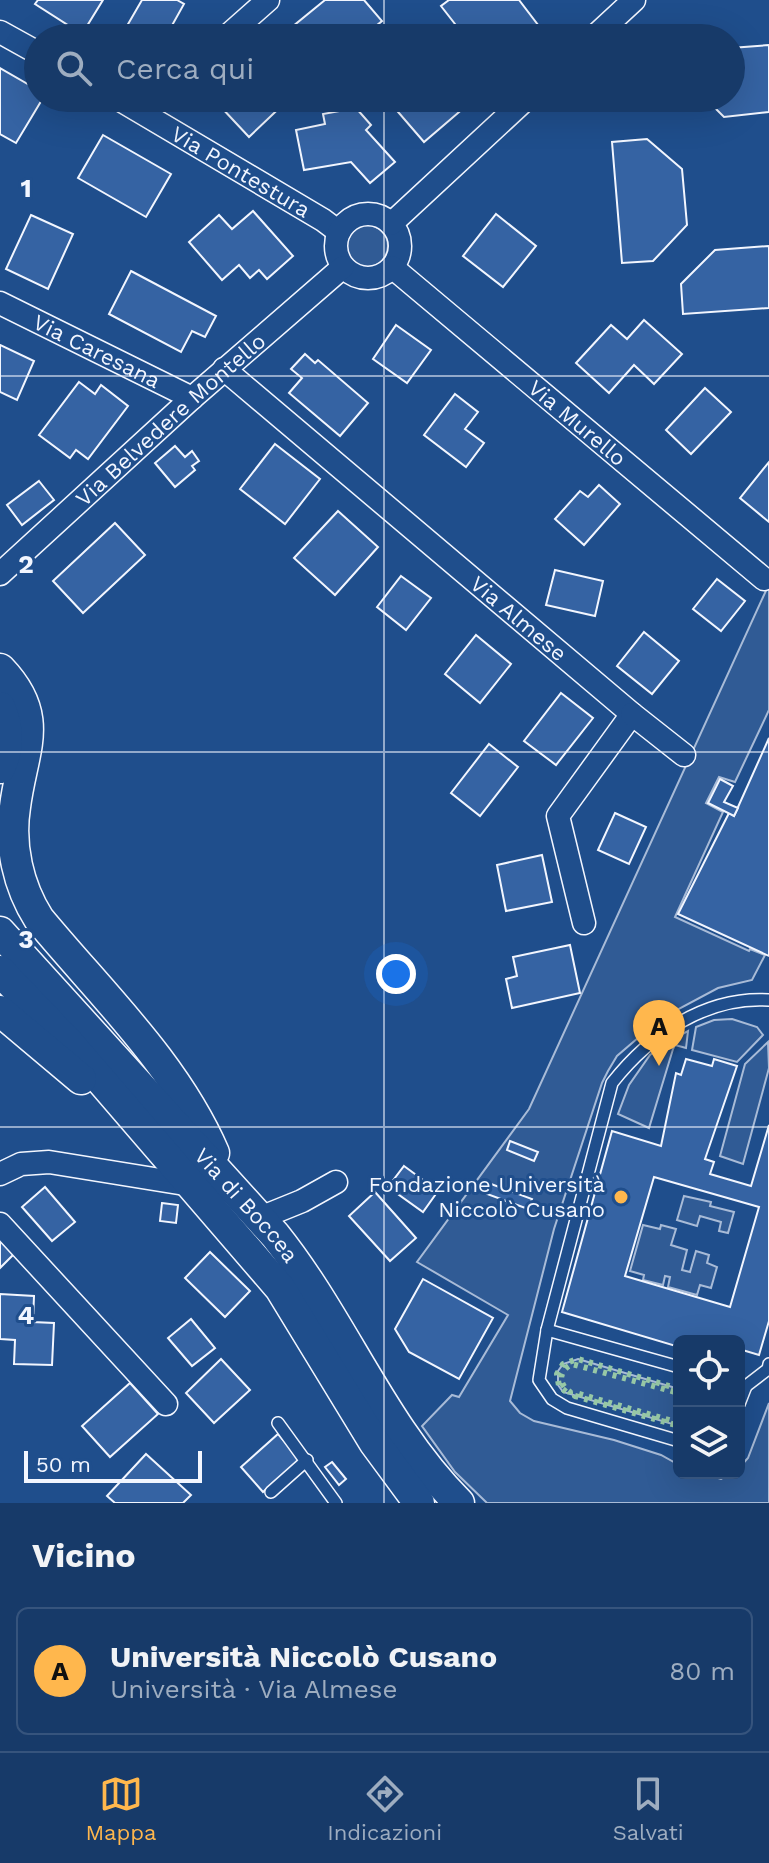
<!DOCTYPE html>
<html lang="it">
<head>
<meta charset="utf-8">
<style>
  body { margin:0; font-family:"Work Sans",sans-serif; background:#20416f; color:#f1f3f6 }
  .controls { position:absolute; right:24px; bottom:24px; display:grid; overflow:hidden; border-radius:12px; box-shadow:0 8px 32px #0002 }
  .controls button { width:72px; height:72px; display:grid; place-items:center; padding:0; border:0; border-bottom:2px solid #36547d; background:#173a69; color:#f1f3f6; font:40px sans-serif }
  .scale { position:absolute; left:24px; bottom:20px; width:178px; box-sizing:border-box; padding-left:8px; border:4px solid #f2f6ff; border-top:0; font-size:22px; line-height:28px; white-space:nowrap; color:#f2f6ff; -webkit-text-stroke:6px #1f4e8c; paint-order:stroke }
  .you { position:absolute; left:396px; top:974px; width:28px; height:28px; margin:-20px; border:6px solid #fff; border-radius:50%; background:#1a73e8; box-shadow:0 0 0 12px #1a73e833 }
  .badge { display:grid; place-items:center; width:52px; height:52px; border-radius:50%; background:#ffb74d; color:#111; font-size:26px; font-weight:700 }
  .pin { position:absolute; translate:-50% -66px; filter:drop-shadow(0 2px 4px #0008) }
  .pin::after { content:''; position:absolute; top:42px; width:28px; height:24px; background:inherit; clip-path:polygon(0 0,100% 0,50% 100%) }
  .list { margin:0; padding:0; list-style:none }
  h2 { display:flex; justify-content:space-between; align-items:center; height:104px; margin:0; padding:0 32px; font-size:34px }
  h2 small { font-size:26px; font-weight:400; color:#9eadc0 }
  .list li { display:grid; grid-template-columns:52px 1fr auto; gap:24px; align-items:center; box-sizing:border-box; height:128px; margin:0 16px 16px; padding:0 16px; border:2px solid #36547d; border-radius:12px }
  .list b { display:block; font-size:30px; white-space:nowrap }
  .list p { margin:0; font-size:26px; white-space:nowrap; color:#9eadc0 }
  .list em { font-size:26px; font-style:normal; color:#9eadc0 }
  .icon { flex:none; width:44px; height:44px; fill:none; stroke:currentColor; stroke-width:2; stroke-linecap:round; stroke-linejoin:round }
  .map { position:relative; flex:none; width:769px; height:1503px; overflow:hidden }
  .search { position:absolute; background:#173a69; box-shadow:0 8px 32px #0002; left:24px; right:24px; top:24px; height:88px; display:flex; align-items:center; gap:20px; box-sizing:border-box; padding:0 28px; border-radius:44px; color:#9eadc0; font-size:30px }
  .sheet { height:248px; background:#173a69 }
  nav { display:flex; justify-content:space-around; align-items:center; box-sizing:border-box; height:112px; border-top:2px solid #36547d; background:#173a69; font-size:22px; color:#9eadc0 }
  nav a { display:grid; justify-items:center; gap:4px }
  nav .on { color:#ffb74d }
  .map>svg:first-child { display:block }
</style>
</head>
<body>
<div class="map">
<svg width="769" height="1503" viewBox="0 0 769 1503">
  <rect width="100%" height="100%" fill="#1f4e8c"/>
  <g fill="#305b95" stroke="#a8bbd7" stroke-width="2">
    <circle cx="367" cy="246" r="21"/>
    <polygon points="769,584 769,710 735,782 719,777 706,803 723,812 675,917 749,951 750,949 765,955 752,980 718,988 660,1019 617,1056 608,1071 602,1083 554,1229 510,1401 520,1413 534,1421 614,1440 661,1455 679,1465 679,1473 702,1473 721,1479 732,1473 739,1473 739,1468 748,1458 769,1403 769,1503 487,1503 455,1472 422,1426 452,1395 459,1397 508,1315 417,1262 529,1109"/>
    <polygon points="732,1019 757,1027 763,1035 737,1062 692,1050 696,1027 714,1020"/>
    <polygon points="688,1031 686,1048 675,1045 673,1049 649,1128 618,1114 629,1085 650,1055 669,1041"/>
    <polygon points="768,1042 769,1068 743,1164 720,1156 745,1064"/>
    <polygon points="684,1196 711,1202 710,1206 734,1212 728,1233 719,1231 721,1222 700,1216 697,1226 677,1220"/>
    <polygon points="643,1225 660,1229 661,1225 676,1229 671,1245 687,1250 682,1270 690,1272 696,1251 709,1255 707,1263 717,1267 711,1288 700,1285 697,1295 668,1287 670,1277 665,1276 663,1285 643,1280 644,1275 630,1271"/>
    <polygon points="578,1359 679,1389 679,1426 563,1392 558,1385 558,1371 563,1364"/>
  </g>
  <g fill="#3563a3" stroke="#f2f6ff" stroke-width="2" fill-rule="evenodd">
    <polygon points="38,0 103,0 82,34 35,4"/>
    <polygon points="142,0 177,0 184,4 165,38 120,38"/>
    <polygon points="325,0 364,0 382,21 361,38 301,38 292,27"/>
    <polygon points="449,0 519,0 548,38 466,38 441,6"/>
    <polygon points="769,45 769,112 724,117 705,98 731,98 731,48"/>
    <polygon points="0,68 38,90 38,98 43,98 16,143 0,134"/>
    <polygon points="229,98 290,98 249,137 220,106"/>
    <polygon points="386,98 469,98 472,101 424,142"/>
    <polygon points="356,108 371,125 366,130 395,162 370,183 351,162 304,170 296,130 325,124 323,114"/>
    <polygon points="103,135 171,174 146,217 78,178"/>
    <polygon points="647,139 682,169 687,225 653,261 622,263 612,142"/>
    <polygon points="253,211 293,256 267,279 259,270 250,278 239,265 222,280 189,242 219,215 232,229"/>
    <polygon points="496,214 536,246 503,287 463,256"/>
    <polygon points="31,215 73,234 48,289 6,269"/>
    <polygon points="769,246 769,308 683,314 681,284 715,250"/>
    <polygon points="131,271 216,316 205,337 192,331 181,352 109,314"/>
    <polygon points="644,320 682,354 654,384 634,365 609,393 576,363 611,325 627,339"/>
    <polygon points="396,325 431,350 407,383 373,359"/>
    <polygon points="0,345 34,361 17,400 0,392"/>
    <polygon points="305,354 315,363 318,360 368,403 340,436 289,393 302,378 291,369"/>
    <polygon points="79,382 95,394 101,385 128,406 88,459 76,450 70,458 39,435"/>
    <polygon points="705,388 731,412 691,454 666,430"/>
    <polygon points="455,394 478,412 465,429 484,443 466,467 424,435"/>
    <polygon points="275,444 320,479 285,524 240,489"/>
    <polygon points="175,446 185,457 192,451 199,461 192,466 195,470 175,487 155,463"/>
    <polygon points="769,462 769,522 740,498"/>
    <polygon points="39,481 54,500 22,525 7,505"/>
    <polygon points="599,485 620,504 584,545 555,519 580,491 588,497"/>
    <polygon points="338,511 378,547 335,595 294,558"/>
    <polygon points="115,523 145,555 83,613 53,581"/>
    <polygon points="555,570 603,581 595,616 546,605"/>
    <polygon points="401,576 431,598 406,630 377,607"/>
    <polygon points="717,579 745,601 721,631 693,609"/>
    <polygon points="644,632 679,661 652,694 617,666"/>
    <polygon points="476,635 511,664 480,703 445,674"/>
    <polygon points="561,693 593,718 556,765 524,741"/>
    <polygon points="769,738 769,956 678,914 729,813 734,816"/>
    <polygon points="489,744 518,767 480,816 451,793"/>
    <polygon points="720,779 733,786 724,802 738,808 734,816 708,803"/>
    <polygon points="615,813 646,827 629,864 598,850"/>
    <polygon points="542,855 552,902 506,911 497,865"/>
    <polygon points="570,945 580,993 512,1008 506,979 517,976 513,957"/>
    <path d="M686,1059L712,1066L714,1059L737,1066L705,1159L714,1162L710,1174L751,1186L769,1125V1321L759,1355L739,1349V1341H679V1347L562,1312L612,1131L661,1146L676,1073L681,1075ZM654,1177L759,1207L730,1307L625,1276Z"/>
    <polygon points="510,1141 538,1152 534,1161 507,1150"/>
    <polygon points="404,1166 438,1191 423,1212 388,1187"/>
    <polygon points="491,1184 532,1199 528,1209 487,1194"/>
    <polygon points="45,1187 75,1222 52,1241 22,1207"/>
    <polygon points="375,1192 416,1238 390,1261 349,1216"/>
    <polygon points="162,1203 178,1205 176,1223 160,1221"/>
    <polygon points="0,1239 15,1253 0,1268"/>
    <polygon points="210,1252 250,1291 225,1317 185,1278"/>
    <polygon points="423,1279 493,1318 459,1379 409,1352 395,1329"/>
    <polygon points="0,1294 34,1296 33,1322 54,1323 52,1365 14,1364 15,1340 0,1339"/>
    <polygon points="191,1319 215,1348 192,1366 168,1338"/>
    <polygon points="221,1359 250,1390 214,1423 186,1393"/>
    <polygon points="130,1383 158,1414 110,1457 82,1426"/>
    <polygon points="278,1434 300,1459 263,1492 241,1467"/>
    <polygon points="146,1454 191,1495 183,1503 115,1503 107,1496"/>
    <polygon points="332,1462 346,1479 339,1485 325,1467"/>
  </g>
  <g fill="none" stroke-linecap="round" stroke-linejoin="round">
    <defs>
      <g id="lane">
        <polyline points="547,1330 539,1380 552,1399 567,1408 679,1441"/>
        <path d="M679,1367L547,1330L612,1083C650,1035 705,996 769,1000"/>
        <polyline points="739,1384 746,1386 768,1369 769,1364"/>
        <polyline points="739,1404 746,1386"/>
        <polyline points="278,1423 336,1503"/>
        <polyline points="271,1492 307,1460"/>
      </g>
      <g id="street">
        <polyline points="0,32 38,53"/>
        <polyline points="225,38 268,0"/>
        <polyline points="593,38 634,0"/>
        <path id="s1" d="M117,98L323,220L339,232"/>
        <circle cx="368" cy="246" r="32"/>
        <polyline points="391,224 527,98"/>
        <path id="s2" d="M392,267L764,579"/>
        <path id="s3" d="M0,303L192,398"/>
        <path id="s4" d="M224,369L632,714L558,816L584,923"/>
        <path id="s5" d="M0,574L192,398L343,267"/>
        <polyline points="632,714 684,755"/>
        <polyline points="0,1174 21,1164 49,1162 191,1185"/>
        <polyline points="260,1218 302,1201 336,1182"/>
        <polyline points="0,1224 166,1404"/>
      </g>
      <g id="secondary">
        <path d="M0,669C47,718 22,750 15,807C9,845 18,886 39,919C101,994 175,1063 214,1153"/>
        <path d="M0,707C9,728 10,747 0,768"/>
        <path id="s6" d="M0,932L275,1235C343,1320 382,1426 459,1503"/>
        <polyline points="0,971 69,1043 280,1288 374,1442 419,1503"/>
        <polyline points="0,1011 81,1079"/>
      </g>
    </defs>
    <use href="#lane" stroke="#f2f6ff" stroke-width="14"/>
    <use href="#street" stroke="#f2f6ff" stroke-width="25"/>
    <use href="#secondary" stroke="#f2f6ff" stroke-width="33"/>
    <use href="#lane" stroke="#1f4e8c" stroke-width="11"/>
    <use href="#street" stroke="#1f4e8c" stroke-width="22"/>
    <use href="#secondary" stroke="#1f4e8c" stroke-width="30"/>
    <g stroke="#97c8a6" stroke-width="6" stroke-dasharray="4 6" stroke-linecap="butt">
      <path d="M679,1389L578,1359L563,1364L557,1374L559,1386L570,1395V1392C558,1384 558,1371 572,1364L679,1393"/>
      <polyline points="679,1423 576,1393 575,1396 679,1426"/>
    </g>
  </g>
  <path fill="none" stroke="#f2f6ff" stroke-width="2" stroke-opacity="0.55" d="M384,0V38M384,98V1503M0,376H769M0,752H769M0,1127H769"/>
  <circle fill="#ffb74d" stroke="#1f4e8c" stroke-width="3" cx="621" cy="1197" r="8"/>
  <g text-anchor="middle" stroke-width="6" stroke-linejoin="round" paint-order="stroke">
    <g font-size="22" fill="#f2f6ff" stroke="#1f4e8c">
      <text dy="8" stroke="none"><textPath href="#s1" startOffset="144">Via Pontestura</textPath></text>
      <text dy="8" stroke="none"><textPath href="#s3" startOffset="108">Via Caresana</textPath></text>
      <text dy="8" stroke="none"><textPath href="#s5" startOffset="230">Via Belvedere Montello</textPath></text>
      <text dy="8" stroke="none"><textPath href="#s2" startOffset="242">Via Murello</textPath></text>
      <text dy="8" stroke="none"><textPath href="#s4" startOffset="386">Via Almese</textPath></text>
      <text dy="8" stroke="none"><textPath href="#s6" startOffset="368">Via di Boccea</textPath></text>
    </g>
    <g font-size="22" fill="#f2f6ff" stroke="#1f4e8c" text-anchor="end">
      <text x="605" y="1192">Fondazione Università<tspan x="605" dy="25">Niccolò Cusano</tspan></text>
    </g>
  </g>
  <g font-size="26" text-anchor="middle" font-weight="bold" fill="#f2f6ff" stroke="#1f4e8c" stroke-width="6" stroke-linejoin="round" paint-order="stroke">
    <text x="26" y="197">1</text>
    <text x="26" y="573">2</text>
    <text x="26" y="948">3</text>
    <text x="26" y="1324">4</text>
  </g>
</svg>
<div class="controls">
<button><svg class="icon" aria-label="locate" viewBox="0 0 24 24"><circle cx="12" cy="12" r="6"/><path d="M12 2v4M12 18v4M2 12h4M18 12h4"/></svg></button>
<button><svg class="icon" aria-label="layers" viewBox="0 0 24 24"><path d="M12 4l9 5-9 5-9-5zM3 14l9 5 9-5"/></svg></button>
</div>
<div class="scale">50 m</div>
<div class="you"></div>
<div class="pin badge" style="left:659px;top:1066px">A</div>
<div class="search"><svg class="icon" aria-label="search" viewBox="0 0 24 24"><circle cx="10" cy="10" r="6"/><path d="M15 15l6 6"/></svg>Cerca qui</div>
</div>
<section class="sheet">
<h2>Vicino<small></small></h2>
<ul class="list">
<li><span class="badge">A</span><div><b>Università Niccolò Cusano</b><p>Università · Via Almese</p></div><em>80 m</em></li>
</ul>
</section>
<nav>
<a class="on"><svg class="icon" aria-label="map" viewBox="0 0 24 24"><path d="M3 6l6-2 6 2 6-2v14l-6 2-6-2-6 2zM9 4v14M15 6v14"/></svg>Mappa</a>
<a><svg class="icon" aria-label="directions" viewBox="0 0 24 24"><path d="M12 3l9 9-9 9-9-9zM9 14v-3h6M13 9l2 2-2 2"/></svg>Indicazioni</a>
<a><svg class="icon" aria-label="saved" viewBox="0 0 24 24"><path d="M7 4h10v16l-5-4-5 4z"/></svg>Salvati</a>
</nav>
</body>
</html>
